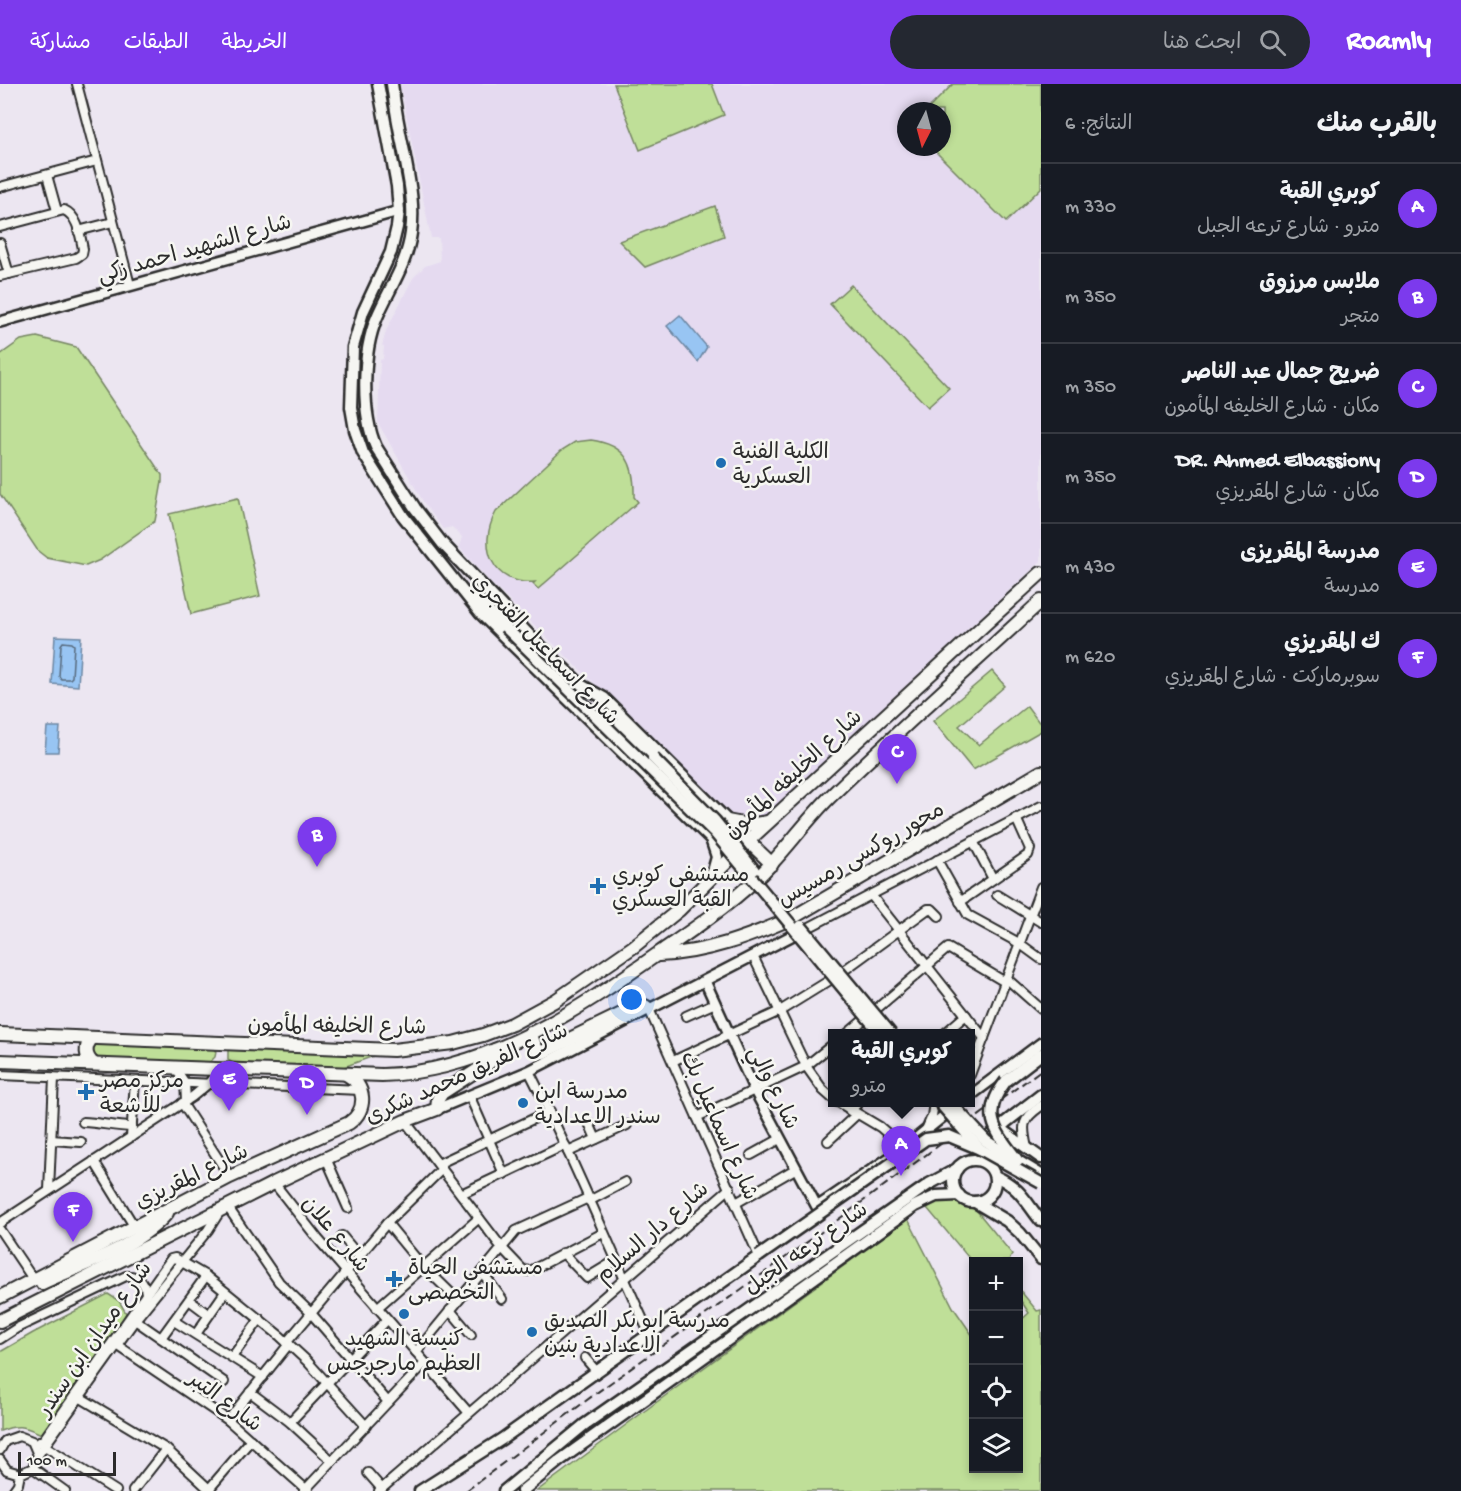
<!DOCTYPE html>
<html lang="ar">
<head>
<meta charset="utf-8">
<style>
  body { margin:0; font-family:"Gochi Hand","Playpen Sans Arabic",sans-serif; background:#242831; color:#f1f3f6; direction:rtl }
  .controls { position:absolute; right:18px; bottom:18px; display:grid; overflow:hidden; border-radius:0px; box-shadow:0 3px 9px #0003 }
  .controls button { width:54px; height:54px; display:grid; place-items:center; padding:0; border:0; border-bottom:2px solid #363941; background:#171b24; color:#f1f3f6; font:30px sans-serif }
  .compass { position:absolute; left:897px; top:18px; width:54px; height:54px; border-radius:50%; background:#171b24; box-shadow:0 3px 9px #0003; rotate:186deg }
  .scale { position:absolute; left:18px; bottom:15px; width:98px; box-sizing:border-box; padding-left:6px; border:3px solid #2b2b2b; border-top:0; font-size:16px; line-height:21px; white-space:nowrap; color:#2b2b2b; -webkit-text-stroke:4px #f6f6f2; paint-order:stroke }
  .you { position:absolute; left:632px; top:916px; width:21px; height:21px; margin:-15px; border:4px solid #fff; border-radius:50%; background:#1a73e8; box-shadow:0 0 0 9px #1a73e833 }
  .badge { display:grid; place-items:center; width:39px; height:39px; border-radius:50%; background:#7c3aed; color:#fff; font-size:20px; font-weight:700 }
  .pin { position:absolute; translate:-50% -50px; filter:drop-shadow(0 2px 3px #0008) }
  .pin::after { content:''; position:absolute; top:32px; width:21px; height:18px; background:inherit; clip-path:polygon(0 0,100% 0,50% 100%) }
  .popup { position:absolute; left:828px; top:945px; width:147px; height:78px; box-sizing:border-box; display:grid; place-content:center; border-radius:0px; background:#171b24; filter:drop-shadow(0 2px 4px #0005); font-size:20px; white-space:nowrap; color:#9ea1a6 }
  .popup b { font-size:22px; color:#f1f3f6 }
  .popup::after { content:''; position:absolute; left:50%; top:100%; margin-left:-12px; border:12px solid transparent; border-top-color:#171b24 }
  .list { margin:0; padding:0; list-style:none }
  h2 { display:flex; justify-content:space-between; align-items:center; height:78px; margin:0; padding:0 24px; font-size:26px }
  h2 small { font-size:20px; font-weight:400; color:#9ea1a6 }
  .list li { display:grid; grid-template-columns:39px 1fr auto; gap:18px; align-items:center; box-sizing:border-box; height:90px; padding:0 24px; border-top:2px solid #363941 }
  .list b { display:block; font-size:22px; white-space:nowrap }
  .list p { margin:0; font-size:20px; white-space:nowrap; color:#9ea1a6 }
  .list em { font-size:20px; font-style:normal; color:#9ea1a6 }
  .icon { flex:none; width:33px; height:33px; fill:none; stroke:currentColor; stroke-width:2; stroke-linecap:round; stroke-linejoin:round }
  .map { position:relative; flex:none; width:1041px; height:1407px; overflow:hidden; direction:ltr }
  header { display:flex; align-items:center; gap:36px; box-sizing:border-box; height:84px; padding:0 30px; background:#7c3aed; color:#fff }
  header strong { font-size:28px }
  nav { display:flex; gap:33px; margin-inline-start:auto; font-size:21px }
  .search { width:420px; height:54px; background:#242831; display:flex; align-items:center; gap:15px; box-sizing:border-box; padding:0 21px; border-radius:33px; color:#9ea1a6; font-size:22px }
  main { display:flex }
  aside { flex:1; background:#171b24 }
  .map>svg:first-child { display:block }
</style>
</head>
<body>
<header>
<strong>Roamly</strong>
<div class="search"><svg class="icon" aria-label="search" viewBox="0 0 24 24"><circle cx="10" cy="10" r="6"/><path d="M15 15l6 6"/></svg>ابحث هنا</div>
<nav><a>الخريطة</a><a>الطبقات</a><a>مشاركة</a></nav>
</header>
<main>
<aside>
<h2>بالقرب منك<small>النتائج: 6</small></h2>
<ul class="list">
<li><span class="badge">A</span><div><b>كوبري القبة</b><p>مترو · شارع ترعه الجبل</p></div><em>330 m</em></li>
<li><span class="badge">B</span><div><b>ملابس مرزوق</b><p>متجر</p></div><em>350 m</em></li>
<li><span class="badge">C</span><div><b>ضريح جمال عبد الناصر</b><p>مكان · شارع الخليفه المأمون</p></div><em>350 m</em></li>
<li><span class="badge">D</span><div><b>DR. Ahmed Elbassiony</b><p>مكان · شارع المقريزي</p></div><em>350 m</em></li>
<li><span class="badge">E</span><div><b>مدرسة المقريزى</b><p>مدرسة</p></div><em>430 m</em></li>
<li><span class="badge">F</span><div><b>ك المقريزي</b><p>سوبرماركت · شارع المقريزي</p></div><em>620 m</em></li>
</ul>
</aside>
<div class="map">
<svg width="1041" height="1407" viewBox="0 0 1041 1407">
  <rect width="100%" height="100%" fill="#ece6f1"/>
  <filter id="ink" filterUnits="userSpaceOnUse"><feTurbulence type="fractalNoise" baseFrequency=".0167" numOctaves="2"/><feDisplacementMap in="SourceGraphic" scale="12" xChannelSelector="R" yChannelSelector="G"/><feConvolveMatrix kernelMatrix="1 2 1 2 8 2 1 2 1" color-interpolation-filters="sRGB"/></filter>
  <g filter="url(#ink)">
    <path fill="#e5daf0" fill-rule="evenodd" d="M400,0H1041V477L759,737L735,736L489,497L459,463L462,453L452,443L443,445L424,419L378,339L380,276L383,275L384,262H382L386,247L413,194L425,182L440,177L439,154H431ZM906,27H942V63H906Z"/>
    <g fill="#bfdf98" stroke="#758562" stroke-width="1.5">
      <polygon points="614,0 712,0 724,31 640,66"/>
      <polygon points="953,0 1041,0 1041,104 1006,138 931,63 942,63 942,27 926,27"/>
      <polygon points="715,122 724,152 645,183 619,157"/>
      <polygon points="851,201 949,304 928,323 830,220"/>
      <polygon points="37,253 76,263 162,391 162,398 155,437 100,476 86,482 47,474 38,467 0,410 0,271 21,256"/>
      <path d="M591,356C626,361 635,379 634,413L638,418L538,505L533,500L535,498C492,502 477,462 496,428L562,366L575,358Z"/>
      <polygon points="238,414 260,512 191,530 169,430"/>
      <polygon points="992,587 1005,602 959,642 979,661 1027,622 1041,641 1041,647 973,686 933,637"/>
      <polygon points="100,959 213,964 216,968 215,973 210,978 99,975 96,973 93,969 95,960"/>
      <polygon points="233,962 357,968 371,973 341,984 235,980 228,976 228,966"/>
      <polygon points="948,1110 968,1116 1012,1170 1009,1177 974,1178 973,1179 927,1124"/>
      <polygon points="908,1135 953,1223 973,1252 974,1384 1018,1384 1019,1238 1029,1229 1019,1214 1019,1205 1037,1227 1041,1226 1041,1407 537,1407 654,1320"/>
      <path d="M108,1210L119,1217L126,1229L116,1248L44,1351C25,1343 20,1339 0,1347V1268L33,1249Z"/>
    </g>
    <g fill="#98c5f3" stroke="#6c87a3" stroke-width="1.5">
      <polygon points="680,231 707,263 698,278 667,242"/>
      <polygon points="55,552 81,553 78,602 52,600"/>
      <polygon points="47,643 60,643 58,668 45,668"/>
    </g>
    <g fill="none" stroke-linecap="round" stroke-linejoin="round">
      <polygon stroke="#57697b" stroke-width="1.5" points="63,558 72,559 74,561 72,593 70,595 61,595 59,592 61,561"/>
      <defs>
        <g id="minor">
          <polyline points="77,0 130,201"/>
          <polyline points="47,91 57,127"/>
          <polyline points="0,103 97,77"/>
          <path d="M0,143L64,126C78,132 80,151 83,165L82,170L76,174L0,192"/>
          <polyline points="78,147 113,138"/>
          <polyline points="0,159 9,190"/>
          <polyline points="973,757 993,795"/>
          <polyline points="937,776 968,831 1019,859 1041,875"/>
          <polyline points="871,811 984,954"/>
          <polyline points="997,811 1041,838"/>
          <polyline points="960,818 1028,771 1030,765 1016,734"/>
          <polyline points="802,847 1041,722"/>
          <polyline points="753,872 806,982 823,1006 832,1014"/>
          <polyline points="1006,894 1041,925"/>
          <polyline points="649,925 759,1172"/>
          <polyline points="686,932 715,919"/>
          <polyline points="847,950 948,864 1005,898"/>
          <polyline points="944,950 966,931"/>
          <polyline points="673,977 780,927 835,893 928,825 932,825 939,832"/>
          <polyline points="175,984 185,999 186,1017"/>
          <path d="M529,987C573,1072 609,1163 650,1251"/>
          <polyline points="0,991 361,1006"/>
          <polyline points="970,991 1041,803"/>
          <polyline points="470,1013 504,1090"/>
          <polyline points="838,1018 880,1043 904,1064"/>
          <polyline points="182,1019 230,1093"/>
          <polyline points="850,1027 859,1018"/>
          <polyline points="697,1033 806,982 832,961"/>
          <polyline points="405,1037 502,1164 523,1186 528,1187 532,1186 603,1149"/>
          <path d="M83,1038C100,1039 114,1042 132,1043"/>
          <polyline points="589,1039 596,1055"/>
          <polyline points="926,1046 932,1032 934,1018"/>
          <polyline points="131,1053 135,997"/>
          <polyline points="51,1056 81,1058"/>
          <polyline points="828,1057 856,1031"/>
          <path d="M1027,1064C1022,1041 1021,1036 1041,1022"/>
          <polyline points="568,1068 627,1041"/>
          <polyline points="751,1071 780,1055"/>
          <polyline points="326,1074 348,1124"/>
          <polyline points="94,1077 134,1142"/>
          <polyline points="438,1080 550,1027"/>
          <polyline points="274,1099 318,1155 469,1329"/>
          <polyline points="49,1106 54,994"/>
          <polyline points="461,1110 565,1061"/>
          <polyline points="589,1117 625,1098"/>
          <polyline points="736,1119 795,1085"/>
          <polyline points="227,1122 279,1198 310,1228 388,1318"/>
          <polyline points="0,1139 192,1013 208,1000 220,985"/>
          <polyline points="387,1139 419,1178 458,1216"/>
          <polyline points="0,1146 33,1195"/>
          <polyline points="342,1152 358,1171"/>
          <polyline points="563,1169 587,1194 615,1177"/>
          <polyline points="482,1188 502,1215"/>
          <polyline points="189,1216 209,1231"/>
          <polyline points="377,1224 479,1134"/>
          <polyline points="450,1226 471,1251"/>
          <polyline points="135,1236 224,1298"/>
          <polyline points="174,1237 263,1293"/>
          <polyline points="196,1250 225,1208"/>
          <polyline points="161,1254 206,1192"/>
          <path d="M0,1255L17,1244L126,1192C138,1191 145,1198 146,1210"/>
          <polyline points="287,1258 387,1139 442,1085"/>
          <polyline points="117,1261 228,1336 308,1407"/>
          <polyline points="416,1268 516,1147 588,1114"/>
          <polyline points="232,1273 260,1235"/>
          <polyline points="585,1274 597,1288"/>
          <polyline points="250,1308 290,1338 332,1377"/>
          <polyline points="76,1311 166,1365 211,1407"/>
          <polyline points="228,1336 289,1260"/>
          <polyline points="290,1338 387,1236"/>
          <polyline points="35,1361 44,1355 171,1175 175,1174 206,1192 280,1252 307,1277 366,1342"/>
          <polyline points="45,1362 116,1407"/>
          <polyline points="0,1366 5,1357 19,1352 32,1357 38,1371 33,1384 20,1390 7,1386 0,1376"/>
          <polyline points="38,1371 135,1236 208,1146 220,1127"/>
          <polyline points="33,1384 65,1407"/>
          <polyline points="368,1389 382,1405"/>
          <polyline points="209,1405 251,1356"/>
          <polyline points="13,1407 18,1400 20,1390"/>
          <polyline points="133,1407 166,1365"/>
          <polyline points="304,1407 425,1279"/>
          <polyline points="379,1407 730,1104"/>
        </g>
        <g id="tertiary">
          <polyline points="0,238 399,127"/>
          <polyline points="705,897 755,1007 817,1123 904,1064 961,1018"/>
          <polyline points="970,1012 1041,959"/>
          <polyline points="437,1025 529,987 799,848"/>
        </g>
        <g id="secondary">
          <polyline points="378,0 397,102 399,127 397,143 391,168 363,228 353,263 351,323 355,346 363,369 403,432 481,530 711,755 717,773 712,791"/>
          <path d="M392,0C395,23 399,45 404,68C409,95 415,121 411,149C407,180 389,205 377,233C362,268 361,329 376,363L415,424L442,459L530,552L581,601L604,614L748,757"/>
          <polyline points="470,509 505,543"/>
          <polyline points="620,640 653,674"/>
          <polyline points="1006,997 1041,970"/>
          <polyline points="999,1044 1041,1074"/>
          <polyline points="979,1063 1006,1038 1041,1011"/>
          <circle cx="974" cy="1097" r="21"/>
          <polyline points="1018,1077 1041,1091"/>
          <path d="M995,1092C1020,1103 1025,1117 1041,1137"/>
          <polyline points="975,1118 1007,1137 1020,1149 1041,1175"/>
          <polyline points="420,1407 502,1355 759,1172"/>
          <polyline points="504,1407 584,1341 929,1100 957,1085"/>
          <polyline points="522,1407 559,1377 915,1122 936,1112 959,1111"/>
        </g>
        <g id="primary">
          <polyline points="727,737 748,741 768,738"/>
          <polyline points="748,757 772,780"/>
          <path d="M659,871C706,869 749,853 792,834L1041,688"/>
          <polyline points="530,949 537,966 543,968 638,922 645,922 649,925"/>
          <polyline points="0,950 393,966 453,959 483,951 512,940 556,916 633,863 679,826 748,757 1041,489"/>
          <path d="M92,954C84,963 85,973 94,980"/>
          <path d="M0,977L382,991C486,988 577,927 659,869C698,842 740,814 772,779C793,757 810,732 832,711C900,645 971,582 1041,517"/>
          <path d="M42,1199C81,1181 140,1162 167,1129"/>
          <path d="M0,1213L230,1093L349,1039C368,1026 366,1001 346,990"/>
          <polyline points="0,1237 274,1099 405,1037 437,1025 438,1015 442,1009 490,978 495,966"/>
        </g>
      </defs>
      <use href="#minor" stroke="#2b2b2b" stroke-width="12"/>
      <use href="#tertiary" stroke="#2b2b2b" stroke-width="14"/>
      <use href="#secondary" stroke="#2b2b2b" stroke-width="15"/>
      <use href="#primary" stroke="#2b2b2b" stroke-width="16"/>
      <use href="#minor" stroke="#f6f6f2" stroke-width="8"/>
      <use href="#tertiary" stroke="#f6f6f2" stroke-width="9"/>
      <use href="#secondary" stroke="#f6f6f2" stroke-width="10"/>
      <use href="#primary" stroke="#f6f6f2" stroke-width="12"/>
      <polyline stroke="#2b2b2b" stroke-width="2" stroke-dasharray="9 4.5" stroke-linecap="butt" points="466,1407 595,1310 824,1146 1041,986"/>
      <defs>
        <g id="secondary-bridge">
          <polyline points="505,543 715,749 881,950"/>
          <polyline points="653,674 715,737 754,786"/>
          <polyline points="801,842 891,950"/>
          <path d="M1006,997C979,1031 996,1048 1018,1077"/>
          <polyline points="939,1018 980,1065 1041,1099"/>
          <polyline points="950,1018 986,1057 1012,1074"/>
          <polyline points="759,1172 926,1055 949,1052 980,1065"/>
        </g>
      </defs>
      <use href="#secondary-bridge" stroke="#2b2b2b" stroke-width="15" stroke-linecap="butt"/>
      <use href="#secondary-bridge" stroke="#f6f6f2" stroke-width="10"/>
    </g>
  </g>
  <g fill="#1f6fb2" stroke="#f6f6f2" stroke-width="2">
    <circle cx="721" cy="379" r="6"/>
    <path d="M595 793h6v6h6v6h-6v6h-6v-6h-6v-6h6z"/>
    <path d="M83 999h6v6h6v6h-6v6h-6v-6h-6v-6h6z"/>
    <circle cx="523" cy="1019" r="6"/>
    <path d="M391 1186h6v6h6v6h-6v6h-6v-6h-6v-6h6z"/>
    <circle cx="404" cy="1230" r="6"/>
    <circle cx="532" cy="1248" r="6"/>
  </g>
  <g text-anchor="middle" stroke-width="5" stroke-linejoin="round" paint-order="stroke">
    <g font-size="22" fill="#2b2b2b" stroke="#f6f6f2">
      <text transform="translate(194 163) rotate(-16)" y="8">شارع الشهيد احمد زكي</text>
      <text transform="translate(547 564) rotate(46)" y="8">شارع اسماعيل الفنجري</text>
      <text transform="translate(792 689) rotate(-43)" y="8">شارع الخليفه المأمون</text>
      <text transform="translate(860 769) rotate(-30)" y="8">محور روكسى رمسيس</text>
      <text transform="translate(337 940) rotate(1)" y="8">شارع الخليفه المأمون</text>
      <text transform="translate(466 988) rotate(-24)" y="8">شارع الفريق محمد شكرى</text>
      <text transform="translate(775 1003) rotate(64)" y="8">شارع والي</text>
      <text transform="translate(721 1041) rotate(66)" y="8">شارع اسماعيل بك</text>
      <text transform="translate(191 1091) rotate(-26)" y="8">شارع المقريزي</text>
      <text transform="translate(651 1147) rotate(-41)" y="8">شارع دار السلام</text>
      <text transform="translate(337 1149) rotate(50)" y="8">شارع علان</text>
      <text transform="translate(805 1163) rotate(-35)" y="8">شارع ترعه الجبل</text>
      <text transform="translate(93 1254) rotate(-55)" y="8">شارع ميدان ابن سندر</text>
      <text transform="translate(226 1316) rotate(37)" y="8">شارع التبر</text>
    </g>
    <g font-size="22" fill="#2b2b2b" stroke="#f6f6f2" text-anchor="start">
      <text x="733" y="374">الكلية الفنية<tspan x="733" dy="25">العسكرية</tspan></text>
      <text x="612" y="797">مستشفى كوبري<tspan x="612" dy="25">القبة العسكري</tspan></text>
      <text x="100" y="1003">مركز مصر<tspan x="100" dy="25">للأشعة</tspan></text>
      <text x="535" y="1014">مدرسة ابن<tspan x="535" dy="25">سندر الاعدادية</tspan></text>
      <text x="408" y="1190">مستشفى الحياة<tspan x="408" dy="25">التخصصى</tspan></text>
      <text x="544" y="1243">مدرسة ابو بكر الصديق<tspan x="544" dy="25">الاعدادية بنين</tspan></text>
      <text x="404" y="1261" text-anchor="middle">كنيسة الشهيد<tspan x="404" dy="25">العظيم مارجرجس</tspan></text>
    </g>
  </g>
</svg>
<div class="controls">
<button>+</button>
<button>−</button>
<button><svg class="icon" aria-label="locate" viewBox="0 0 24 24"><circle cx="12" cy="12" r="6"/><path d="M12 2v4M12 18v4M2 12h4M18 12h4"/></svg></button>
<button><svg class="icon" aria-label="layers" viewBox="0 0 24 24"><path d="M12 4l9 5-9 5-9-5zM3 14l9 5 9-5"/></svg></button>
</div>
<svg class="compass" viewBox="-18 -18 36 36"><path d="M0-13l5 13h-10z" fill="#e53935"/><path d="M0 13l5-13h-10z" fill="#9ea1a6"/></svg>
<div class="scale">100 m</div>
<div class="you"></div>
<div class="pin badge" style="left:901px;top:1092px">A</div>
<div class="popup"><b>كوبري القبة</b>مترو</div>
<div class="pin badge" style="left:317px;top:783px">B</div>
<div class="pin badge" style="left:897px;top:700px">C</div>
<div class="pin badge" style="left:307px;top:1031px">D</div>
<div class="pin badge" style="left:229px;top:1027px">E</div>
<div class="pin badge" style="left:73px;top:1158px">F</div>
</div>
</main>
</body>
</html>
